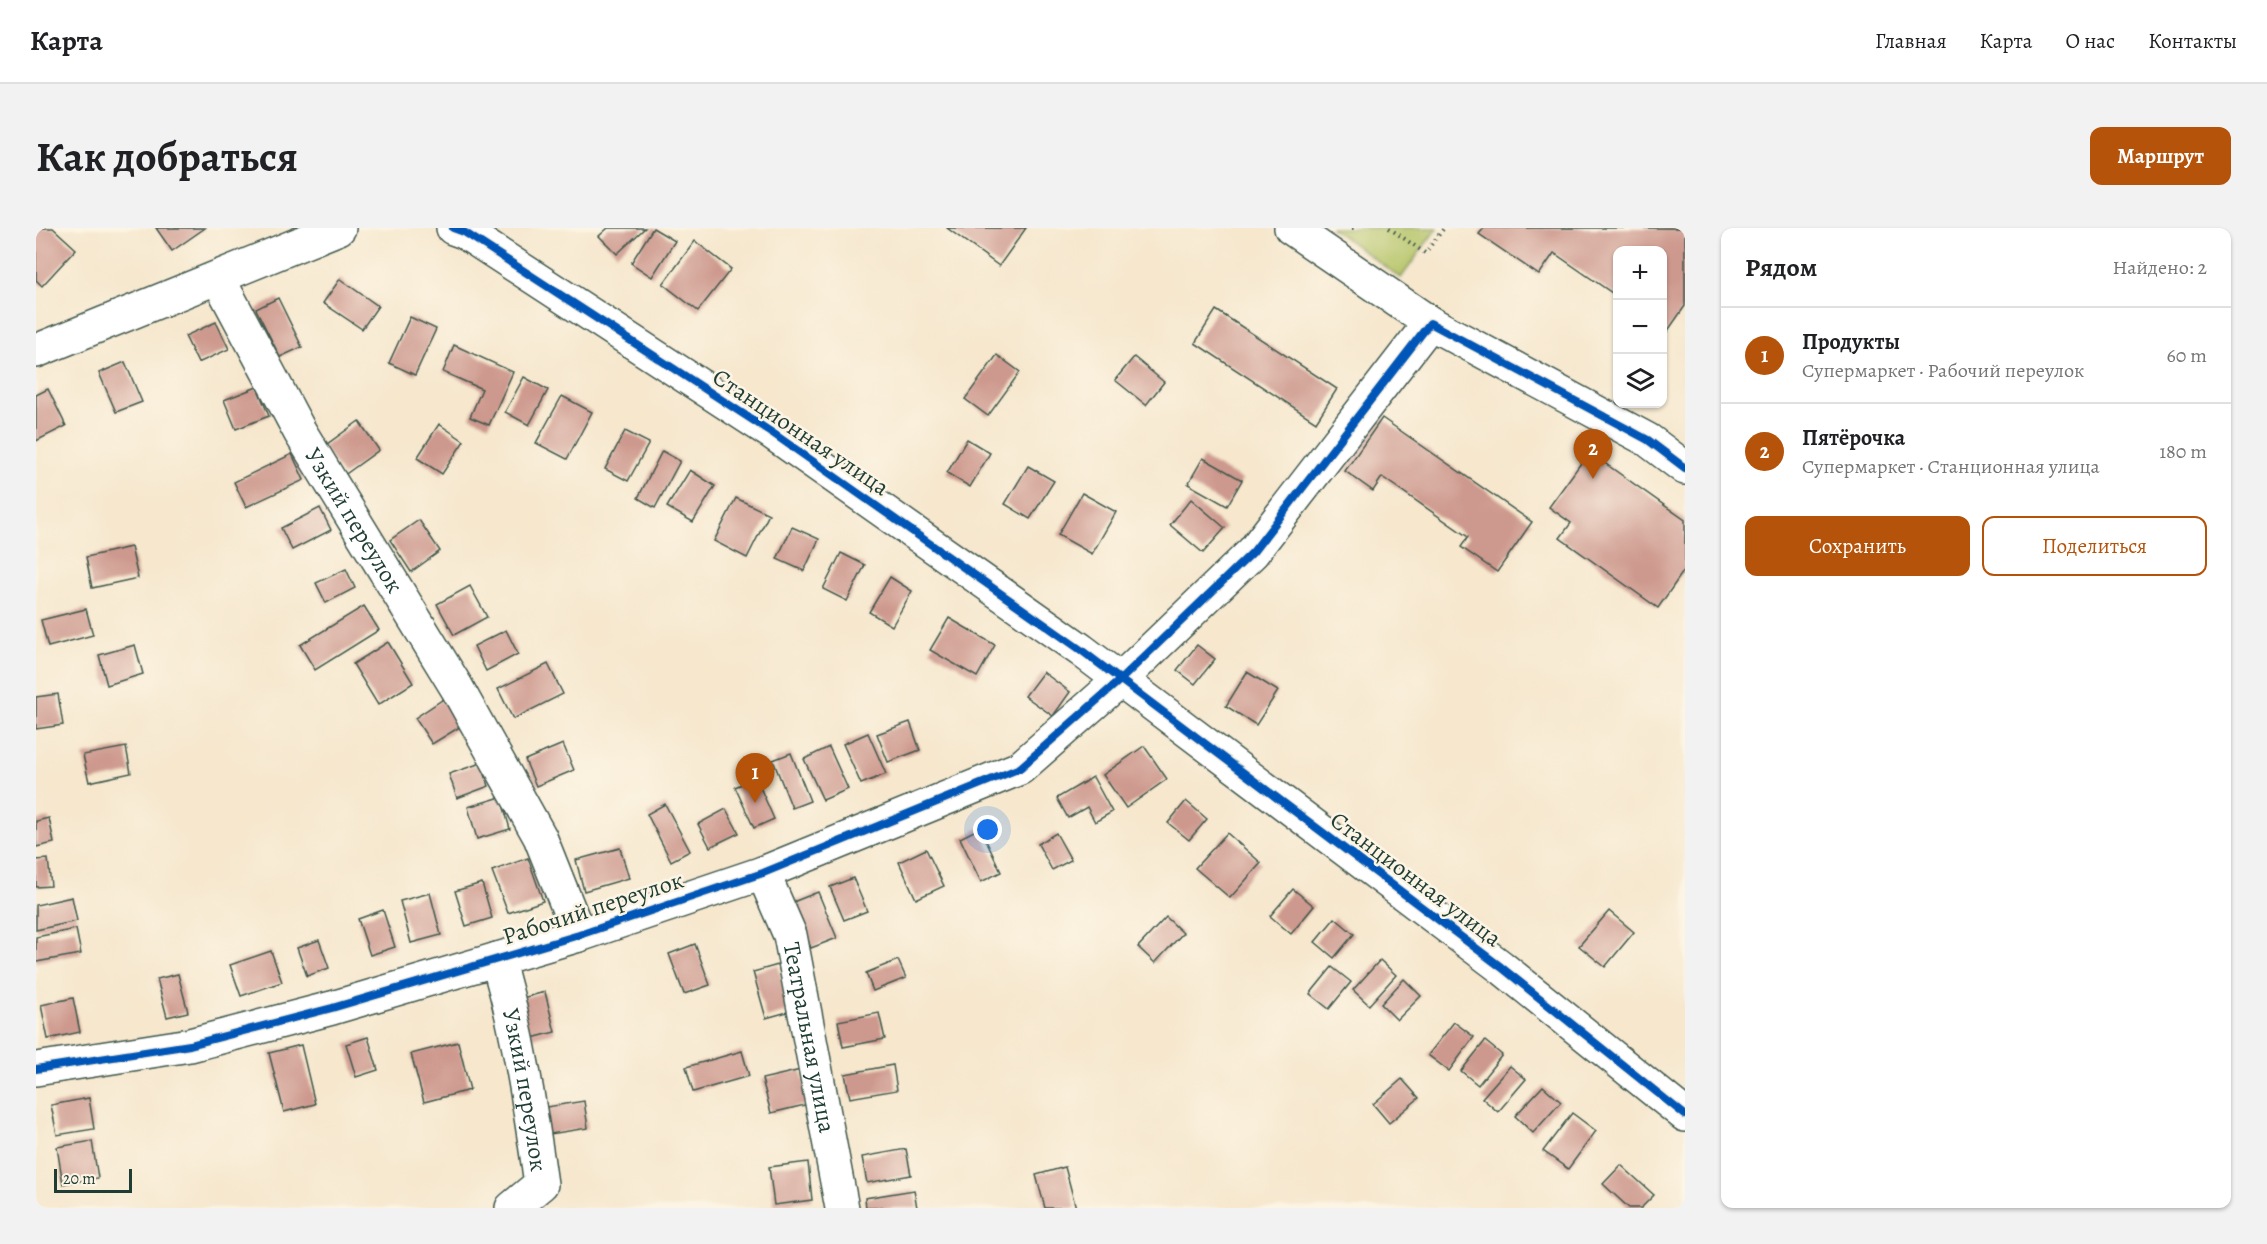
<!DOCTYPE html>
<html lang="ru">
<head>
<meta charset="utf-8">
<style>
  body { margin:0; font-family:Alegreya,serif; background:#f2f2f2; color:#202124 }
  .controls { position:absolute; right:18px; top:18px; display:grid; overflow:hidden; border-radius:12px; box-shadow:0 2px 4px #0004 }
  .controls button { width:54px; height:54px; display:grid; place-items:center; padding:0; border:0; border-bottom:2px solid #e0e0e0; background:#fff; color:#202124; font:30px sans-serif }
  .scale { position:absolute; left:18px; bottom:15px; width:78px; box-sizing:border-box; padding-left:6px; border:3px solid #1f3d34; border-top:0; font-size:16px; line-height:21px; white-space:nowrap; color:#1f3d34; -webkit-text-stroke:4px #fcf5e5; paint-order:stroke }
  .you { position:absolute; left:952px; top:602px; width:21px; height:21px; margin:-15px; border:4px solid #fff; border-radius:50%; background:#1a73e8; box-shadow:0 0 0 9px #1a73e833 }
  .badge { display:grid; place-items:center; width:39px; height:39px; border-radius:50%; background:#b45309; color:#fff; font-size:20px; font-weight:700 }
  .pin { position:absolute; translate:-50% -50px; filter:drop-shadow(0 2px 3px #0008) }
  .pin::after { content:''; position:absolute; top:32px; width:21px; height:18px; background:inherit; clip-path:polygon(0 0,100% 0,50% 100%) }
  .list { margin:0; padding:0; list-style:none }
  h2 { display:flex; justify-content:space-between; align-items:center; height:78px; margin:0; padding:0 24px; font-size:26px }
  h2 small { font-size:20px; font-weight:400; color:#757577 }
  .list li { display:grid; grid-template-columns:39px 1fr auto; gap:18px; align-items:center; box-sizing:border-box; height:96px; padding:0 24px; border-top:2px solid #e0e0e0 }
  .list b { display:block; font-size:22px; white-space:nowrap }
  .list p { margin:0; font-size:20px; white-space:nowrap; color:#757577 }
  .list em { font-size:20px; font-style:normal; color:#757577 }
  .actions { display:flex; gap:12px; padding:18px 24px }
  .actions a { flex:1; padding:14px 0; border:2px solid #b45309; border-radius:12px; text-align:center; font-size:21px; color:#b45309 }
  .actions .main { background:#b45309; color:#fff }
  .icon { flex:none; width:33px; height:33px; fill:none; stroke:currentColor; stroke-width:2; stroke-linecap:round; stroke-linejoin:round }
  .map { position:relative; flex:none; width:1649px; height:980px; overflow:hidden; border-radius:12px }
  header { display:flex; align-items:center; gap:36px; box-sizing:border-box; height:84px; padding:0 30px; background:#fff; border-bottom:2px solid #e0e0e0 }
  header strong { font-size:28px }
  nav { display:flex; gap:33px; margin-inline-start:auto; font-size:21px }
  .intro { display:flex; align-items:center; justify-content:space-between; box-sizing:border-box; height:144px; padding:0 36px }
  h1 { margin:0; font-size:42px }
  .button { padding:15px 27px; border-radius:12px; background:#b45309; color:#fff; font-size:21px; font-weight:700 }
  main { display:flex; gap:36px; padding:0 36px }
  aside { flex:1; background:#fff; border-radius:12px; box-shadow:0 2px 4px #0004 }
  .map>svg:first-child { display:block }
</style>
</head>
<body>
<header>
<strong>Карта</strong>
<nav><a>Главная</a><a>Карта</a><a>О нас</a><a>Контакты</a></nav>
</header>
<div class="intro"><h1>Как добраться</h1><a class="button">Маршрут</a></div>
<main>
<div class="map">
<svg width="1649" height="980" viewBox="0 0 1649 980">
  <rect width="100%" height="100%" fill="#fcf5e5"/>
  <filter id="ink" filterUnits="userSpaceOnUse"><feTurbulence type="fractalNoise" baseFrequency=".0167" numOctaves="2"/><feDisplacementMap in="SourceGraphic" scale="12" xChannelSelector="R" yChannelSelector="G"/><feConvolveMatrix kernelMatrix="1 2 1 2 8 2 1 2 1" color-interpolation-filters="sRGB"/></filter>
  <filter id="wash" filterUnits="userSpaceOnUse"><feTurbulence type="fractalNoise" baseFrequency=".008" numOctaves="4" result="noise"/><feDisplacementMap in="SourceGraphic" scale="24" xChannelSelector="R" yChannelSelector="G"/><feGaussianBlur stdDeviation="1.35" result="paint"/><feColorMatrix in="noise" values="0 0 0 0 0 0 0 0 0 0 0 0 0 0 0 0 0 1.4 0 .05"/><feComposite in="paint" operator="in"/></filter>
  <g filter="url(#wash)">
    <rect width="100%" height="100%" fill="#f6e7cd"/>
    <polygon fill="#b4c365" stroke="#6a804c" stroke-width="1.5" points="1295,0 1401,0 1365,50"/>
    <g id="blocks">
      <g fill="#cd988d">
        <polygon points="0,0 17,0 40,21 6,58 0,52"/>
        <polygon points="120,0 169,0 136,23"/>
        <polygon points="572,0 609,0 581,26 563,8"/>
        <polygon points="617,0 639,13 616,49 595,35"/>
        <polygon points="911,0 990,0 963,38"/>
        <polygon points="1448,0 1647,0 1649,2 1649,78 1631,104 1626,100 1626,22 1582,22 1582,69 1518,25 1503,47 1443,6"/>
        <polygon points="659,13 695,41 662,83 627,56"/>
        <polygon points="304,51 342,78 326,101 287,75"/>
        <polygon points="242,70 266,119 244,129 220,81"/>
        <polygon points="1180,82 1301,161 1280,194 1159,115"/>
        <polygon points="374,89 400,101 379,147 353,135"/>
        <polygon points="180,94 193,121 162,135 149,108"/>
        <polygon points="418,117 477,144 453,197 434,189 446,161 407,144"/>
        <polygon points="961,127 984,144 952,188 929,171"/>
        <polygon points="1098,129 1128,154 1110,177 1079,152"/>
        <polygon points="89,134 106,174 80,184 63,145"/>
        <polygon points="488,149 512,162 493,197 469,184"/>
        <polygon points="221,159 233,188 200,201 188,172"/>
        <polygon points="12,161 30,198 0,213 0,167"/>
        <polygon points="526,168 556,184 531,231 500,215"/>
        <polygon points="1346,190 1496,294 1461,344 1425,319 1432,309 1346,249 1337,263 1309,243"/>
        <polygon points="323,193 343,222 307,248 287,219"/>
        <polygon points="403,196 428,213 406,246 381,230"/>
        <polygon points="589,203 613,215 592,253 569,241"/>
        <polygon points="931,211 954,225 934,259 911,245"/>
        <polygon points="626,223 644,233 619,280 602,270"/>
        <polygon points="1553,224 1649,292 1649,341 1622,380 1524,310 1535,295 1513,279"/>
        <polygon points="256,226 268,252 210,279 198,254"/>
        <polygon points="1167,230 1206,252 1191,278 1152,256"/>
        <polygon points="992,238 1018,253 994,291 969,276"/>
        <polygon points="654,242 679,258 657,294 631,279"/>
        <polygon points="1046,265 1080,284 1056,326 1022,307"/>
        <polygon points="700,270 733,286 711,330 678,313"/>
        <polygon points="1155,271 1189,300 1167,325 1134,297"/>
        <polygon points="284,280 295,302 256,322 245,300"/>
        <polygon points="383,292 404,323 375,344 354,312"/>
        <polygon points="756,299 783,311 768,343 741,331"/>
        <polygon points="95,319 102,350 56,360 50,329"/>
        <polygon points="805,325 829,337 811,373 787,361"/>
        <polygon points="310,341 319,360 290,375 280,355"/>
        <polygon points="854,349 876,363 856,398 833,384"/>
        <polygon points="434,358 451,389 418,407 401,376"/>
        <polygon points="328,378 343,402 279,442 264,417"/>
        <polygon points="50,381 57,407 12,419 5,392"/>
        <polygon points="913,390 959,417 941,449 894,422"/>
        <polygon points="470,402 482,426 450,443 438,418"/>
        <polygon points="352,414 377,455 342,477 317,436"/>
        <polygon points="99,417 107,446 71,457 63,427"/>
        <polygon points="1161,417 1179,431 1159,456 1141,442"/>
        <polygon points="512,436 527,466 477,491 462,461"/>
        <polygon points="1007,444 1034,464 1017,488 989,468"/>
        <polygon points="1211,444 1242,463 1220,497 1190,478"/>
        <polygon points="22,466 27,497 0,501 0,469"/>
        <polygon points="409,470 427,497 396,516 379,490"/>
        <polygon points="874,494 884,522 852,534 841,506"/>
        <polygon points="832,505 850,546 825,556 807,516"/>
        <polygon points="527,516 538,542 500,558 489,532"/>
        <polygon points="1108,518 1131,551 1090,580 1067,547"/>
        <polygon points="90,519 95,545 53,554 47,527"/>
        <polygon points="793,519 812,561 787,572 768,531"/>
        <polygon points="755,525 774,573 756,580 737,532"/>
        <polygon points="445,535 453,558 421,570 413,546"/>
        <polygon points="1057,549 1076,584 1059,594 1051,579 1032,590 1021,570"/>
        <polygon points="720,550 738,591 718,600 699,559"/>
        <polygon points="465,569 474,601 441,611 432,579"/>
        <polygon points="1150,573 1171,591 1153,612 1132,595"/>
        <polygon points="629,576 654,623 635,633 611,586"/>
        <polygon points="690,581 703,605 674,619 662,596"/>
        <polygon points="13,590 18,615 0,619 0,593"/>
        <polygon points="944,600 965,644 945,654 924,610"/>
        <polygon points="1020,605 1035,632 1016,642 1002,616"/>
        <polygon points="1191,605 1225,635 1194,670 1159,640"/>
        <polygon points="584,620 593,650 548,663 540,632"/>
        <polygon points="890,621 908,658 880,671 863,634"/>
        <polygon points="492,630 507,673 472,685 456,643"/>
        <polygon points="12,631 15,658 0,659 0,632"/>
        <polygon points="817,650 831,683 808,692 794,659"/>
        <polygon points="446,655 456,690 430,698 419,663"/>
        <polygon points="1257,661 1278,678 1255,706 1234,688"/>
        <polygon points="782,664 801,710 775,720 757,674"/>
        <polygon points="394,665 405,707 375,715 364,673"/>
        <polygon points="36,669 41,693 0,702 0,677"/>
        <polygon points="347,682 359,719 334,727 322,691"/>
        <polygon points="1573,683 1598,704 1569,739 1543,718"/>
        <polygon points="1130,689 1147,705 1119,735 1102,719"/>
        <polygon points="1299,690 1318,706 1298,730 1279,714"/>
        <polygon points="40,701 45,726 0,734 0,709"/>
        <polygon points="283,712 293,740 271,748 261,720"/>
        <polygon points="659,716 674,757 648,766 633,726"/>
        <polygon points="235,723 246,754 205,768 194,737"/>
        <polygon points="862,732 870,750 837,763 830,745"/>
        <polygon points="1344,732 1360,747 1333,777 1317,762"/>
        <polygon points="742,737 755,783 730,790 717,744"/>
        <polygon points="1296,739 1315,754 1293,781 1274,766"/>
        <polygon points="142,746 152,784 131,789 121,751"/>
        <polygon points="1368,751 1385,768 1361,792 1345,776"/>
        <polygon points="509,764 519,804 492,811 482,771"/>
        <polygon points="37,770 44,804 12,811 5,777"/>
        <polygon points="843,785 849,811 807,819 802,793"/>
        <polygon points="1418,794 1438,809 1413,843 1392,827"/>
        <polygon points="332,809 342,842 320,849 310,816"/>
        <polygon points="1449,813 1466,827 1442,857 1425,843"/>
        <polygon points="422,814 434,862 388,874 375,826"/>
        <polygon points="265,817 279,876 248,884 233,825"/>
        <polygon points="706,823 713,848 657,864 650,839"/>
        <polygon points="857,837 861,862 814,870 809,846"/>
        <polygon points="1474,838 1490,851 1462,884 1446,870"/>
        <polygon points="765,842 773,876 735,885 726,851"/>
        <polygon points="1366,851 1383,870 1353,895 1337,876"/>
        <polygon points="1507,858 1525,874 1497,905 1479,888"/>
        <polygon points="53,870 58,901 21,907 15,877"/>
        <polygon points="548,873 552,900 508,907 504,880"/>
        <polygon points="1536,885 1560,903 1532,941 1507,923"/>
        <polygon points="56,913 62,950 27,956 21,919"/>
        <polygon points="870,921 875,947 831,955 826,929"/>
        <polygon points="772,934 776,972 738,977 733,939"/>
        <polygon points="1585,937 1618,967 1605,980 1593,980 1567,956"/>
        <polygon points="1029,939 1040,980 1009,980 1000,947"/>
        <polygon points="878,962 881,980 830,980 829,970"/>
      </g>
    </g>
  </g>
  <g filter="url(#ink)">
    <use href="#blocks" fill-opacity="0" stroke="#3f564b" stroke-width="1.5"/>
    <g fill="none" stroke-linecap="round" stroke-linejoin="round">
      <defs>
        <g id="minor">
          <polyline points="417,0 428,4 738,206 1045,422 1465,739 1649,887"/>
          <polyline points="1255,0 1394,95 1612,212 1649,240"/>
          <path id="s1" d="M182,50L264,204L421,460L504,609L543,707"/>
          <polyline points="0,123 303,0"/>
          <path id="s2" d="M727,645L754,707L806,980"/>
          <path id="s3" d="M461,731C483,805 494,879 505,956L476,980"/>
          <polyline points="0,841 154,817 296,780 543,707 727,645 984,540 1083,453 1217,324 1394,95"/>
        </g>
      </defs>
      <use href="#minor" stroke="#3f564b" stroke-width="36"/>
      <g stroke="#3f564b" stroke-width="4" stroke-dasharray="1.5 4.5" stroke-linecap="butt">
        <polyline points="1316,0 1322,0"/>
        <polyline points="1353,0 1389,25 1408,0"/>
      </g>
      <use href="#minor" stroke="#fff" stroke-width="33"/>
      <defs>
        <g id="cycleway">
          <polyline points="417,0 428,4 738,206 1045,422 1465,739 1649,887"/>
          <polyline points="0,841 154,817 296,780 543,707 727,645 984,540 1083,453 1217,324 1394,95 1612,212 1649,240"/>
        </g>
      </defs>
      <use href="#cycleway" stroke="#fcf5e5" stroke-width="11"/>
      <use href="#cycleway" stroke="#0057b8" stroke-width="8"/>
    </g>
  </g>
  <g text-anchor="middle" stroke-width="5" stroke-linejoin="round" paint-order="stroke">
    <g font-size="24" fill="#1f3d34" stroke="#fcf5e5">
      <text transform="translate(765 204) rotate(34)" y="8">Станционная улица</text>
      <text dy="8" stroke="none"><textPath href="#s1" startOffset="278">Узкий переулок</textPath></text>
      <text transform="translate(1380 651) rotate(37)" y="8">Станционная улица</text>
      <text transform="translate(557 680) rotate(-18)" y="8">Рабочий переулок</text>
      <text dy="8" stroke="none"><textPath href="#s2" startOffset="172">Театральная улица</textPath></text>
      <text dy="8" stroke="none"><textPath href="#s3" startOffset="134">Узкий переулок</textPath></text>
    </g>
  </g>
</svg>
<div class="controls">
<button>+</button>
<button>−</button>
<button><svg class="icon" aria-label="layers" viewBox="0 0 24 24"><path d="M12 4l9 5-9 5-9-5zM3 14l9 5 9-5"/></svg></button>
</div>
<div class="scale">20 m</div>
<div class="you"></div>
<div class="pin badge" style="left:719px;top:575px">1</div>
<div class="pin badge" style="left:1557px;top:251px">2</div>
</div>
<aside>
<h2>Рядом<small>Найдено: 2</small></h2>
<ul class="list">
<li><span class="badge">1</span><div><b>Продукты</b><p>Супермаркет · Рабочий переулок</p></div><em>60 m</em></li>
<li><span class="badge">2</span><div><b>Пятёрочка</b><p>Супермаркет · Станционная улица</p></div><em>180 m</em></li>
</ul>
<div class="actions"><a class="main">Сохранить</a><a>Поделиться</a></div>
</aside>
</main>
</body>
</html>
